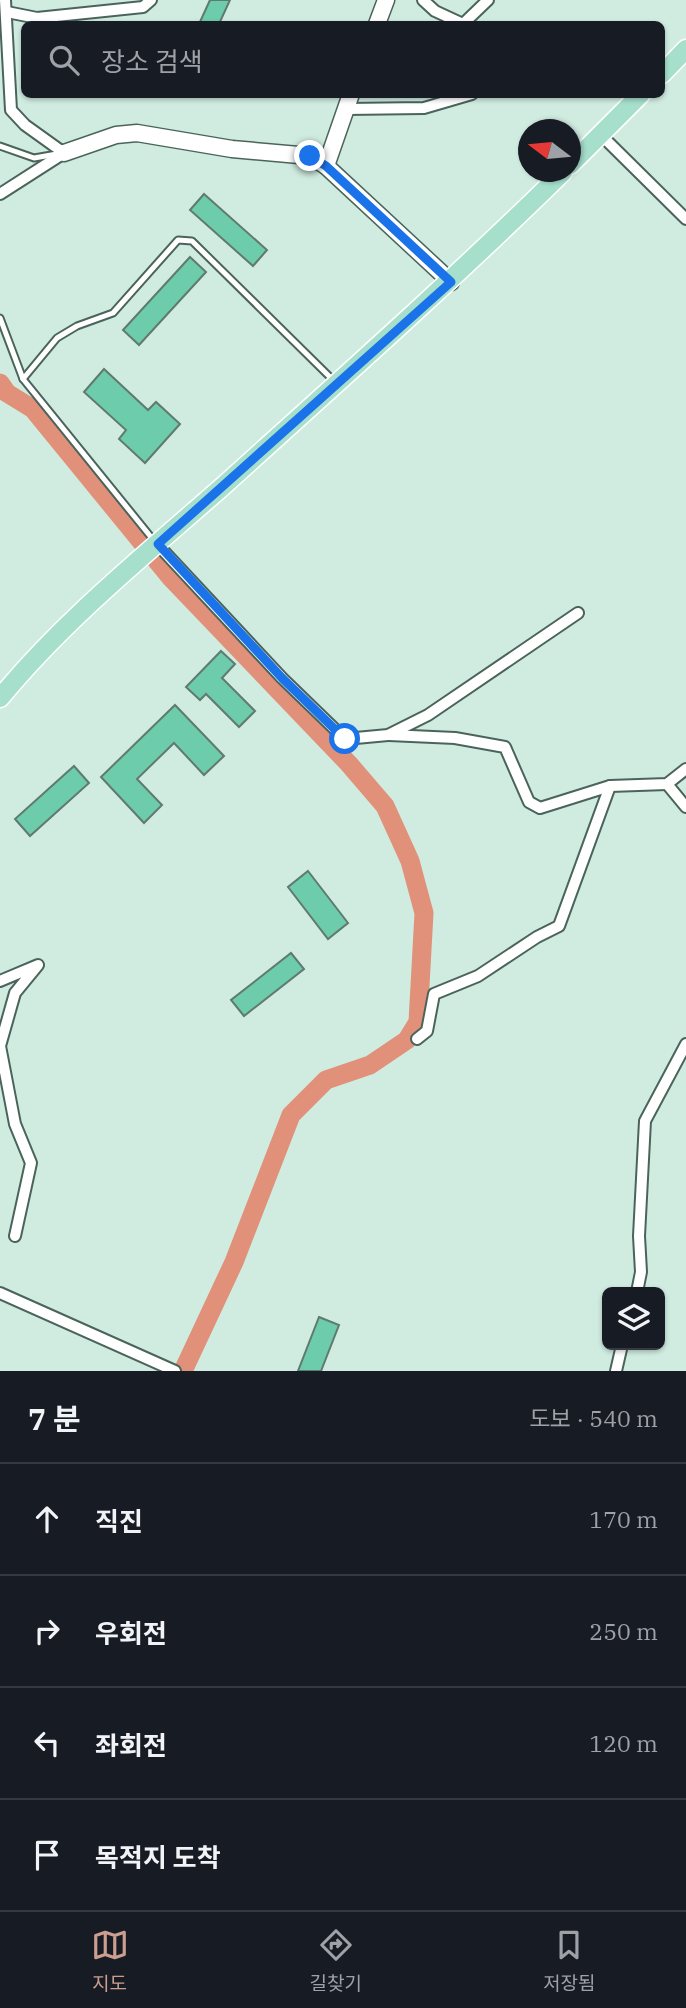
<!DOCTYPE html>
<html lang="ko">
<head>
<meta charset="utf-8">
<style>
  body { margin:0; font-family:"IBM Plex Serif","Noto Sans KR",serif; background:#242831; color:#f1f3f6 }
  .controls { position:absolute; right:21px; bottom:21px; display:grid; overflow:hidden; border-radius:10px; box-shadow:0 2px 5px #0004 }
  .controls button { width:63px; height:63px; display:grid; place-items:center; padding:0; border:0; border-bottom:2px solid #363941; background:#171b24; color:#f1f3f6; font:35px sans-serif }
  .compass { position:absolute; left:518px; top:119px; width:63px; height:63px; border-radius:50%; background:#171b24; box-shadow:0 2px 5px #0004; rotate:286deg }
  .stop { position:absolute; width:21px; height:21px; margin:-16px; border:5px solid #1a73e8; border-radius:50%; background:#fff }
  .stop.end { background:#1a73e8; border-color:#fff; box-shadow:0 2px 7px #0008 }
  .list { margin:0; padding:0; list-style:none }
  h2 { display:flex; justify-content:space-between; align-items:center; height:91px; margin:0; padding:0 28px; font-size:30px }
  h2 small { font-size:23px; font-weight:400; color:#9ea1a6 }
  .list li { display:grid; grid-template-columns:46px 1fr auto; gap:21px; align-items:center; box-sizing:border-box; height:112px; padding:0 28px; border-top:2px solid #363941 }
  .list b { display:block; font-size:26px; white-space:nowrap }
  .list em { font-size:23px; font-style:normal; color:#9ea1a6 }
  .icon { flex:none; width:38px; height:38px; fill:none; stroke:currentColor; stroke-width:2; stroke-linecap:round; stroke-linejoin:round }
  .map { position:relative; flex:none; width:686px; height:1371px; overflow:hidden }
  .search { position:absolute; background:#171b24; box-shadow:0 2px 5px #0004; left:21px; right:21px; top:21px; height:77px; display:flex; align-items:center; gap:18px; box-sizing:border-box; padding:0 24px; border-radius:10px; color:#9ea1a6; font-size:26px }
  .sheet { height:539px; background:#171b24 }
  nav { display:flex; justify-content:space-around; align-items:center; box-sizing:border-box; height:98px; border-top:2px solid #363941; background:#171b24; font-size:19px; color:#9ea1a6 }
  nav a { display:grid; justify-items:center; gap:4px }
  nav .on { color:#cb9e8f }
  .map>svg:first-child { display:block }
</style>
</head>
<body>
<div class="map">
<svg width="686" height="1371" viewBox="0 0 686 1371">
  <rect width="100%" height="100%" fill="#d0ece1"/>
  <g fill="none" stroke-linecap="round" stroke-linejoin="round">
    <polyline stroke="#e19179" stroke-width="19" points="0,383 7,393 33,409 171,578 349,764 385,806 410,861 424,913 418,1022 407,1040 370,1065 326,1080 291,1115 234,1262 183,1371"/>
  </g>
  <g fill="#6cccac" stroke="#607a70" stroke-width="2">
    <polygon points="210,0 230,0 219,24 199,24"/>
    <polygon points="204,194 267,250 253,266 190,210"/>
    <polygon points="190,257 206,272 139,345 123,330"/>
    <polygon points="104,369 148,410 156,402 180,424 145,463 119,439 126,430 84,392"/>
    <polygon points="221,651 235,664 222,678 255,711 239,727 206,694 200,700 186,687"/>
    <polygon points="175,705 224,756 204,775 174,743 137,779 162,805 144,823 101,777"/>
    <polygon points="74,766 89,783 30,836 15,819"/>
    <polygon points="308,871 348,923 328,939 288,887"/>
    <polygon points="291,953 304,969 244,1016 231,1000"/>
    <polygon points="319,1317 339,1325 321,1371 298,1371"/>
  </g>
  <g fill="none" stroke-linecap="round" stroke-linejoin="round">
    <defs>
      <g id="lane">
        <polyline points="0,146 34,158 57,154"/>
        <polyline points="0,318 23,379 155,542"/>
        <polyline points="23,379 57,338 77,326 113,313 178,240 192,241 335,382"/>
      </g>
      <g id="street">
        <polyline points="423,0 435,11 463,24 488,0"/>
        <polyline points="7,12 37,18 143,7 151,0"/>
        <polyline points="346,109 424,108 472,94"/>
        <polyline points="601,135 686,219"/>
        <polyline points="0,194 64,153 25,125 11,110 5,0"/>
        <polyline points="157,544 282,678 345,739 388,735 428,715 578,613"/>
        <polyline points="389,735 455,738 505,747 529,802 540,808 610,786 667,784 686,769"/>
        <polyline points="667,784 686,807"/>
        <polyline points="0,981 38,965 15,993 0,1046 15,1124 31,1163 15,1236"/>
        <polyline points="417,1039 427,1031 434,994 478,976 537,937 559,926 610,786"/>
        <polyline points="637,1292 641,1272 639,1236 645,1121 686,1044"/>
        <polyline points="0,1293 175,1371"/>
        <polyline points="616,1371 622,1345"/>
      </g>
      <g id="secondary">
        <polyline points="377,24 386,0"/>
        <polyline points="64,153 116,135 137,133 232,149 310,156 326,166 451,282"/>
        <polyline points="326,166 351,94"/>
      </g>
      <g id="primary">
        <polyline points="662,74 686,49"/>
        <polyline points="570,165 641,94"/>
        <path d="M0,698C64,620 146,554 222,487C337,383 453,280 563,172"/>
      </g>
    </defs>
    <use href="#lane" stroke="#4b645b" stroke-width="9"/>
    <use href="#street" stroke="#4b645b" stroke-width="14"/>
    <use href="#secondary" stroke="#4b645b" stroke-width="19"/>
    <use href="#primary" stroke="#fff" stroke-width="21"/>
    <use href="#lane" stroke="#fff" stroke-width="5"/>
    <use href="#street" stroke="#fff" stroke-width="10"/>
    <use href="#secondary" stroke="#fff" stroke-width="16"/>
    <use href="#primary" stroke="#a6dfcc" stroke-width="18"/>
  </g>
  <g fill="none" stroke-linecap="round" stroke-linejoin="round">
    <polyline stroke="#1a73e8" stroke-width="9" points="310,156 326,166 451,282 158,544 282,678 345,739"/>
  </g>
</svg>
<div class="controls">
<button><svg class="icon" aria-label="layers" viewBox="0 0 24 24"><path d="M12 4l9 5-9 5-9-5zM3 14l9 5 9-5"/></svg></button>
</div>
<svg class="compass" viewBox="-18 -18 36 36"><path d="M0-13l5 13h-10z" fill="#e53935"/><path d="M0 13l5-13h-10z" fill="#9ea1a6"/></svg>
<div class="stop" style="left:345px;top:739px"></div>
<div class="stop end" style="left:310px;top:156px"></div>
<div class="search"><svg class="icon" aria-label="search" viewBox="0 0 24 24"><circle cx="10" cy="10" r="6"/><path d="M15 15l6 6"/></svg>장소 검색</div>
</div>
<section class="sheet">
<h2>7 분<small>도보 · 540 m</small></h2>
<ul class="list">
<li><svg class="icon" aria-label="ahead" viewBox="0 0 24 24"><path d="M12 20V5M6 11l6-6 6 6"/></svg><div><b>직진</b></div><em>170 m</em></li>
<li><svg class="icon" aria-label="right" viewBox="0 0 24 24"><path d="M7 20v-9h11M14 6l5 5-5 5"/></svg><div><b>우회전</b></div><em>250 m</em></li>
<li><svg class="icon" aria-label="left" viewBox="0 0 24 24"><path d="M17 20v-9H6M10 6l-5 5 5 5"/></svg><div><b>좌회전</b></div><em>120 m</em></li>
<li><svg class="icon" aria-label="arrive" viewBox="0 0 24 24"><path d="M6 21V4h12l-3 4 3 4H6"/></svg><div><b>목적지 도착</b></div></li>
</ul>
</section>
<nav>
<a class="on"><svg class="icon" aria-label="map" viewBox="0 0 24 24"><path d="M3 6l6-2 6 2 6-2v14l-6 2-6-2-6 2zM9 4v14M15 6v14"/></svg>지도</a>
<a><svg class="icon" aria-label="directions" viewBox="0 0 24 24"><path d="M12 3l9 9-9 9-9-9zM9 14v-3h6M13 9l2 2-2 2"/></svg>길찾기</a>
<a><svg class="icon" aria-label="saved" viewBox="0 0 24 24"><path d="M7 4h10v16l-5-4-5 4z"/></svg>저장됨</a>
</nav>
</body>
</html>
